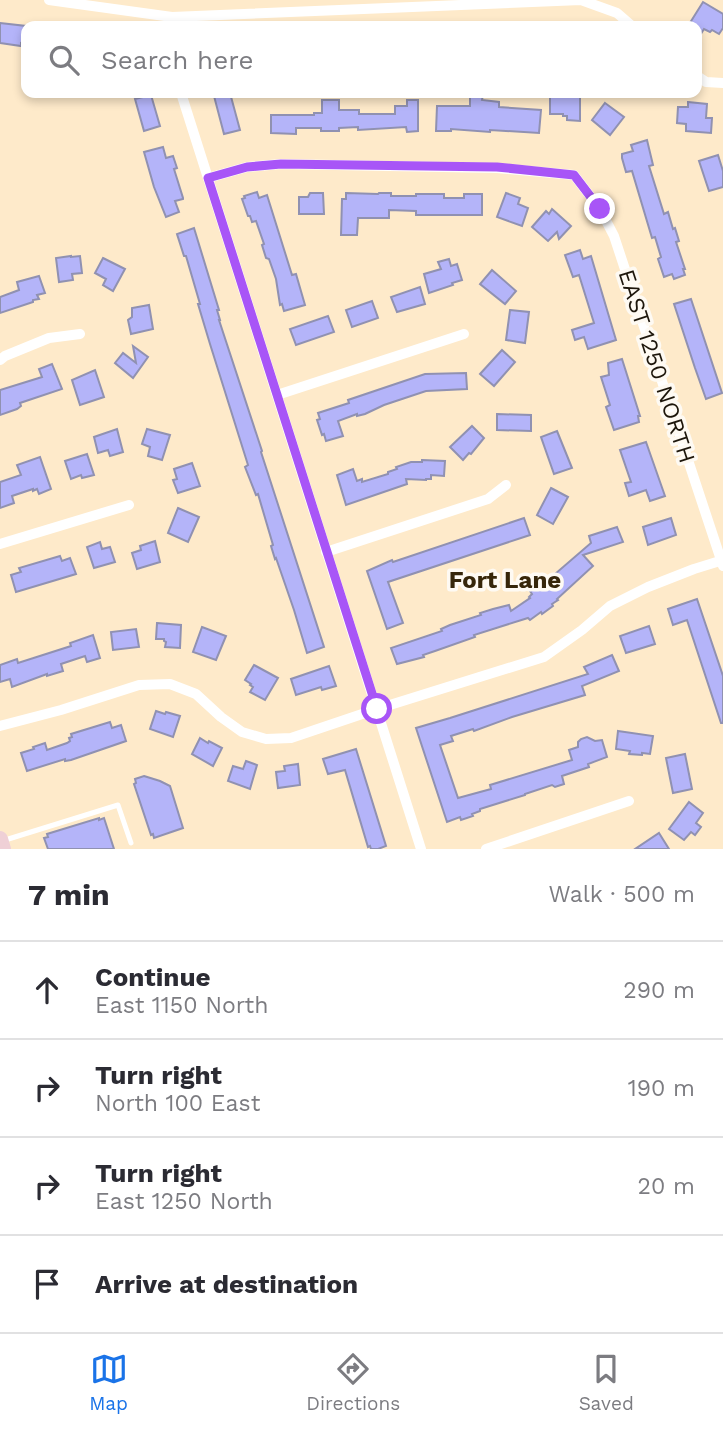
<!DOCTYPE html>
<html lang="en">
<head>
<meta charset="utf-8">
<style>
  body { margin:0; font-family:"Work Sans",sans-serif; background:#f7f7f7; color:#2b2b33 }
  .stop { position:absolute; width:21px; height:21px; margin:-16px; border:5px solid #a855f7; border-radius:50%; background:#fff }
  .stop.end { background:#a855f7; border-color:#fff; box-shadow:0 2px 7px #0008 }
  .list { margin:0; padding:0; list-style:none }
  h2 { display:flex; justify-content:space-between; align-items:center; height:91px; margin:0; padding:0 28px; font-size:30px }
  h2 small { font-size:23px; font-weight:400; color:#7c7c81 }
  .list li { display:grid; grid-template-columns:46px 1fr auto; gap:21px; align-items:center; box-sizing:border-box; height:98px; padding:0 28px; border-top:2px solid #e1e1e2 }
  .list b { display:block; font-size:26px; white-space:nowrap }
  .list p { margin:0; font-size:23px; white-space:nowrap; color:#7c7c81 }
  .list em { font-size:23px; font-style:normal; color:#7c7c81 }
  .icon { flex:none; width:38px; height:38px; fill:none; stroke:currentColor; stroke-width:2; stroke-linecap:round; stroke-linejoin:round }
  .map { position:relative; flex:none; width:723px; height:849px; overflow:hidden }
  .search { position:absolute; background:#fff; box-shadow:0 4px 10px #0003; left:21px; right:21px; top:21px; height:77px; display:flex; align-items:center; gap:18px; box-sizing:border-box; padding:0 24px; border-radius:14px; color:#7c7c81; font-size:26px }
  .sheet { height:483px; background:#fff }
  nav { display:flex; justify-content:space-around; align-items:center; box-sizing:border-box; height:98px; border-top:2px solid #e1e1e2; background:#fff; font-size:19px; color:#7c7c81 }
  nav a { display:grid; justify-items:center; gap:4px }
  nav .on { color:#1a73e8 }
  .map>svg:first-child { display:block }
</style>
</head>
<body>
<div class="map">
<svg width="723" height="849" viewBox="0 0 723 849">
  <rect width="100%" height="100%" fill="#feeaca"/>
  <g fill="#b4b4f9" stroke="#9091b1" stroke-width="2">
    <polygon points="703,2 723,14 723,28 719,34 712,30 710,32 704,29 697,40 697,26 688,26"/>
    <polygon points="0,23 26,26 26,44 21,43 21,46 0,43"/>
    <polygon points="226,93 230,93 240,130 224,134 214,96"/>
    <polygon points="550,93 580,93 580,121 567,120 567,116 563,116 563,114 550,114"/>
    <polygon points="470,94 483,95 482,100 499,102 499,107 541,110 539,133 490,130 490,132 451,129 451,131 436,131 437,106 470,106"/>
    <polygon points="151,95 160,126 144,131 135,99"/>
    <polygon points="322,100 339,100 339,110 359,110 359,114 395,114 395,106 407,106 407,100 418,100 418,131 407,132 406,127 358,130 358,127 339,128 339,131 321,131 321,128 296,128 296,134 271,133 271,115 314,115 314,113 322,113"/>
    <polygon points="688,102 707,104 706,118 712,118 711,133 686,131 686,124 677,123 678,107 688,107"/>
    <polygon points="605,103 624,117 610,135 592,120"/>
    <polygon points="647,140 653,165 649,166 664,214 668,212 673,229 675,228 679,241 676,242 685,269 683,269 685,275 674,279 672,274 664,277 658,259 661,257 655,237 652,238 632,171 626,172 622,158 622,154 633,151 631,145"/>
    <polygon points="163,147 166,158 173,156 177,168 174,169 183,198 183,199 175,201 179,212 166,217 154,187 144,152"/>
    <polygon points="718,155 723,171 723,187 709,191 699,161"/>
    <polygon points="257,192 259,198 267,195 292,275 296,274 305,305 284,311 282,304 280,305 276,279 269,259 266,258 262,245 264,244 256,221 252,222 250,216 248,216 242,199 245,198 244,196"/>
    <polygon points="310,193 323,193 324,214 299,214 299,197 308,197"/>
    <polygon points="346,193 378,194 379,193 391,193 391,196 416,196 416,194 444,194 444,198 464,198 464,194 482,194 482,215 416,215 416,211 389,210 389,218 358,218 357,235 341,235 342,199 346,199"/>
    <polygon points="506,193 520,198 518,204 528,208 522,226 497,217"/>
    <polygon points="552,209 571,226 559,239 557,232 548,241 532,227 546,211 549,214"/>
    <polygon points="194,228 219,310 217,310 220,320 219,320 262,451 261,452 324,647 307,653 294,610 276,558 275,559 271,546 273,545 258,494 256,495 245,467 248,465 210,344 198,304 200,304 186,256 184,256 177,234"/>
    <polygon points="580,250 583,259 591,256 616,340 588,349 584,337 575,340 572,330 594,323 579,275 573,277 565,255"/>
    <polygon points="71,256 71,257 80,256 82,273 72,274 73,280 59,282 56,258"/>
    <polygon points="103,258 125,269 113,291 103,285 106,279 95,273"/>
    <polygon points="449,259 451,266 457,264 462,280 452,283 453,285 429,293 424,274 441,269 438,262"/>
    <polygon points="492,270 516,291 505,304 480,284"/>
    <polygon points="39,276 45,293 37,295 39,299 33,300 33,302 0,313 0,297 19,290 17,282"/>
    <polygon points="420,287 425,304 397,312 391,297"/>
    <polygon points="691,299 722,393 706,399 695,368 674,304"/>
    <polygon points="372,301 378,318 352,327 346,310"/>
    <polygon points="149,305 153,329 131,334 128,320 132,317 132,308"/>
    <polygon points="510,310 529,312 525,343 506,340"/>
    <polygon points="328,316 334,332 296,345 290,329"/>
    <polygon points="133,346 148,357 133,378 115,363 123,353 136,363"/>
    <polygon points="502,350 515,362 494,386 480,374"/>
    <polygon points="622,359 640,416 638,416 639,422 614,430 606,407 610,405 601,377 609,375 608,363"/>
    <polygon points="52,364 62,389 20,403 21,406 17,409 0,415 0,390 42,377 39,369"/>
    <polygon points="95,370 104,397 80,405 72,380"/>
    <polygon points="466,373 467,389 426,391 384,405 365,414 357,416 357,414 338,421 343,436 326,441 324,434 322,435 317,420 320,419 318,413 349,403 348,400 425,374"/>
    <polygon points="497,414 531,415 531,431 497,430"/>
    <polygon points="472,426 484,438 471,454 469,453 463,460 450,447"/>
    <polygon points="117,429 123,452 110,456 108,450 98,453 94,437"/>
    <polygon points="147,429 170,435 162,460 148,456 150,447 142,444"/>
    <polygon points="557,431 572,468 554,474 541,437"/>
    <polygon points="646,442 665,496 650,501 646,490 629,496 625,483 631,482 620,450"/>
    <polygon points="87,454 94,475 82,478 81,475 71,479 65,461"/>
    <polygon points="40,457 51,489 39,494 37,489 33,491 33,489 12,496 14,503 0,508 0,482 21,475 17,465"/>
    <polygon points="422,460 445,461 444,476 431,475 431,479 426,479 426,480 406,479 407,484 346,505 337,475 353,469 357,481 362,479 362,482 388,474 388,472 397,469 396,467 411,462 422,462"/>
    <polygon points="192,463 200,486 178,493 173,480 177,479 174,469"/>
    <polygon points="551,488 568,497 553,524 537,515"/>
    <polygon points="178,508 199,517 188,542 168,533"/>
    <polygon points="524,518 530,535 388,582 403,623 387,629 367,571 392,560 393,562"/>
    <polygon points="671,518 676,535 648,545 643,527"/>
    <polygon points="617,527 623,542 583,555 593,566 557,599 558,600 552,604 553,606 542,614 541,612 530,620 528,618 474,635 475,637 435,651 423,655 424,657 397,664 391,648 442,631 441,629 450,625 481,615 480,613 493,609 509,605 511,611 530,598 529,597 532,594 530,591 539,585 540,587 591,543 589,536"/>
    <polygon points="155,541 160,562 137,569 132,553 141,550 140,546"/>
    <polygon points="100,542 102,549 110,547 115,562 94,568 87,547"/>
    <polygon points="60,556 62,561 70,558 76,574 16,592 11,575 21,572 19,568"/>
    <polygon points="697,599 723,676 723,723 721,723 687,620 673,625 668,609"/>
    <polygon points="157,623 181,625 180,648 165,647 166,642 164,641 164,639 156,639"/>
    <polygon points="649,626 655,644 626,653 620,636"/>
    <polygon points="202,627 226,636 216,660 193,652"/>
    <polygon points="136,629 139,647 113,650 111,632"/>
    <polygon points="93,635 100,658 87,662 85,656 61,664 63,671 47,676 47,674 12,687 10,679 0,682 0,665 17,659 18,663 71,646 70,643"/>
    <polygon points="612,655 619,671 582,686 585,695 512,717 474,731 473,729 451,736 453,741 440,745 458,798 491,789 490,785 572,760 569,750 578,747 578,742 581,739 587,737 595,741 602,740 607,757 588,764 589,767 562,776 564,784 555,787 552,785 525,794 525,795 480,809 480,811 472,814 473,816 461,820 460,817 447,822 416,728 450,718 588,674 584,667"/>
    <polygon points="254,665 278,678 265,700 250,692 253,687 250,685 251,684 245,680"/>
    <polygon points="329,666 336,686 322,690 321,687 296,695 291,679"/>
    <polygon points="156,711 165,714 166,712 180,716 173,737 150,729"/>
    <polygon points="110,722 112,728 121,725 126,741 71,760 65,761 65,759 27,771 21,753 34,749 33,747 45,743 47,750 67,743 70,741 69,738 72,737 71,734"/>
    <polygon points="618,731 653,736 650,754 642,753 642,755 629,754 630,751 616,749"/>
    <polygon points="200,738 208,743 209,741 222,748 213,766 192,754"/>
    <polygon points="356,749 386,846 378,849 371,849 370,846 368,847 345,770 328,774 323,759"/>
    <polygon points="685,754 692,789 673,793 666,758"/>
    <polygon points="246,761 257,765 250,789 228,781 233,766 243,769"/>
    <polygon points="298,764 300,785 278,788 276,772 285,771 284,766"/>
    <polygon points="144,776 160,781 170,786 183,828 154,838 153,834 151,835 134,784 136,783 135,779"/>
    <polygon points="689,802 703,813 696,823 701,827 695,835 691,832 684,840 669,829"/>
    <polygon points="99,818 99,820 104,818 114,849 48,849 44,838 48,837 47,834"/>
    <polygon points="659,833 669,849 635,849"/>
  </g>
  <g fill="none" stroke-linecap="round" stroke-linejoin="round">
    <polyline stroke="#fff" stroke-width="5" points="2,841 118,805 131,843"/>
    <g stroke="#fff" stroke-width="10">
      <polyline points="49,0 172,17 581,0 617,13 632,26"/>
      <polyline points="697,76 706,82 723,83"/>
      <polyline points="181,93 421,849"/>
      <polyline points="208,178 247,167 281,164 497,168 574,175 600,209 614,236 723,566"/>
      <polyline points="0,360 5,356 49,338 80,334"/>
      <polyline points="277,395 464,334"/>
      <polyline points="0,544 129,505"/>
      <polyline points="326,552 488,499 506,485"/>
      <polyline points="0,726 61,710 139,685 170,684 196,694 221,717 242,732 266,739 291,738 377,709 544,657 582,630 610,606 648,587 694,569 723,560"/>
      <polyline points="486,849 629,801"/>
    </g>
    <polyline stroke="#efd0d6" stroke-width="16" points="0,839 3,849"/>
  </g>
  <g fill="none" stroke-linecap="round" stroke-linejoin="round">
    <polyline stroke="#a855f7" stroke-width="9" points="377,709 208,178 247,167 281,164 497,167 574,175 600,209"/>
  </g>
  <g text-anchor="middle" stroke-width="7" stroke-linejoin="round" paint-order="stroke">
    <g font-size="23" fill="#1d160b" stroke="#fefaf3">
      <text transform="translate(657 366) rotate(72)" y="8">EAST 1250 NORTH</text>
    </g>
    <g font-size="24" font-weight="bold" fill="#36260a" stroke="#fefaf3">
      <text x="505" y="588">Fort Lane</text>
    </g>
  </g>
</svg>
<div class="stop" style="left:377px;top:709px"></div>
<div class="stop end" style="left:600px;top:209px"></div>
<div class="search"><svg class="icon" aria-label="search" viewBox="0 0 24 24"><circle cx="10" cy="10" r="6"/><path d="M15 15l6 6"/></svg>Search here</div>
</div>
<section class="sheet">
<h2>7 min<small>Walk · 500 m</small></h2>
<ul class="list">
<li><svg class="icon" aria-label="ahead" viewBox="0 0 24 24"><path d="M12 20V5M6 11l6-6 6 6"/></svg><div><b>Continue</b><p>East 1150 North</p></div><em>290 m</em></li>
<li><svg class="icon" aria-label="right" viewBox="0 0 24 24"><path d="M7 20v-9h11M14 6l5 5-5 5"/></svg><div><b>Turn right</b><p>North 100 East</p></div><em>190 m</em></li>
<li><svg class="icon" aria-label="right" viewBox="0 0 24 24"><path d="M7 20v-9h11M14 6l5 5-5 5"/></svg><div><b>Turn right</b><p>East 1250 North</p></div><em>20 m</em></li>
<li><svg class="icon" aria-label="arrive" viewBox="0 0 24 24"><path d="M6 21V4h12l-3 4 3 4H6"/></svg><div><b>Arrive at destination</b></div></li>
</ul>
</section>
<nav>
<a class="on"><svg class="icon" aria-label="map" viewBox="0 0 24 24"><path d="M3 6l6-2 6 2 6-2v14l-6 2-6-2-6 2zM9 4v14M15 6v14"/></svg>Map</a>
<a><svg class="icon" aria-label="directions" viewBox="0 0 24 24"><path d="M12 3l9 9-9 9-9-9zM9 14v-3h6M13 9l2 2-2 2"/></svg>Directions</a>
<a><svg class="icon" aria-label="saved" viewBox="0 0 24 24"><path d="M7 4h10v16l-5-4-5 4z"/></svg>Saved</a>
</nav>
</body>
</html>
